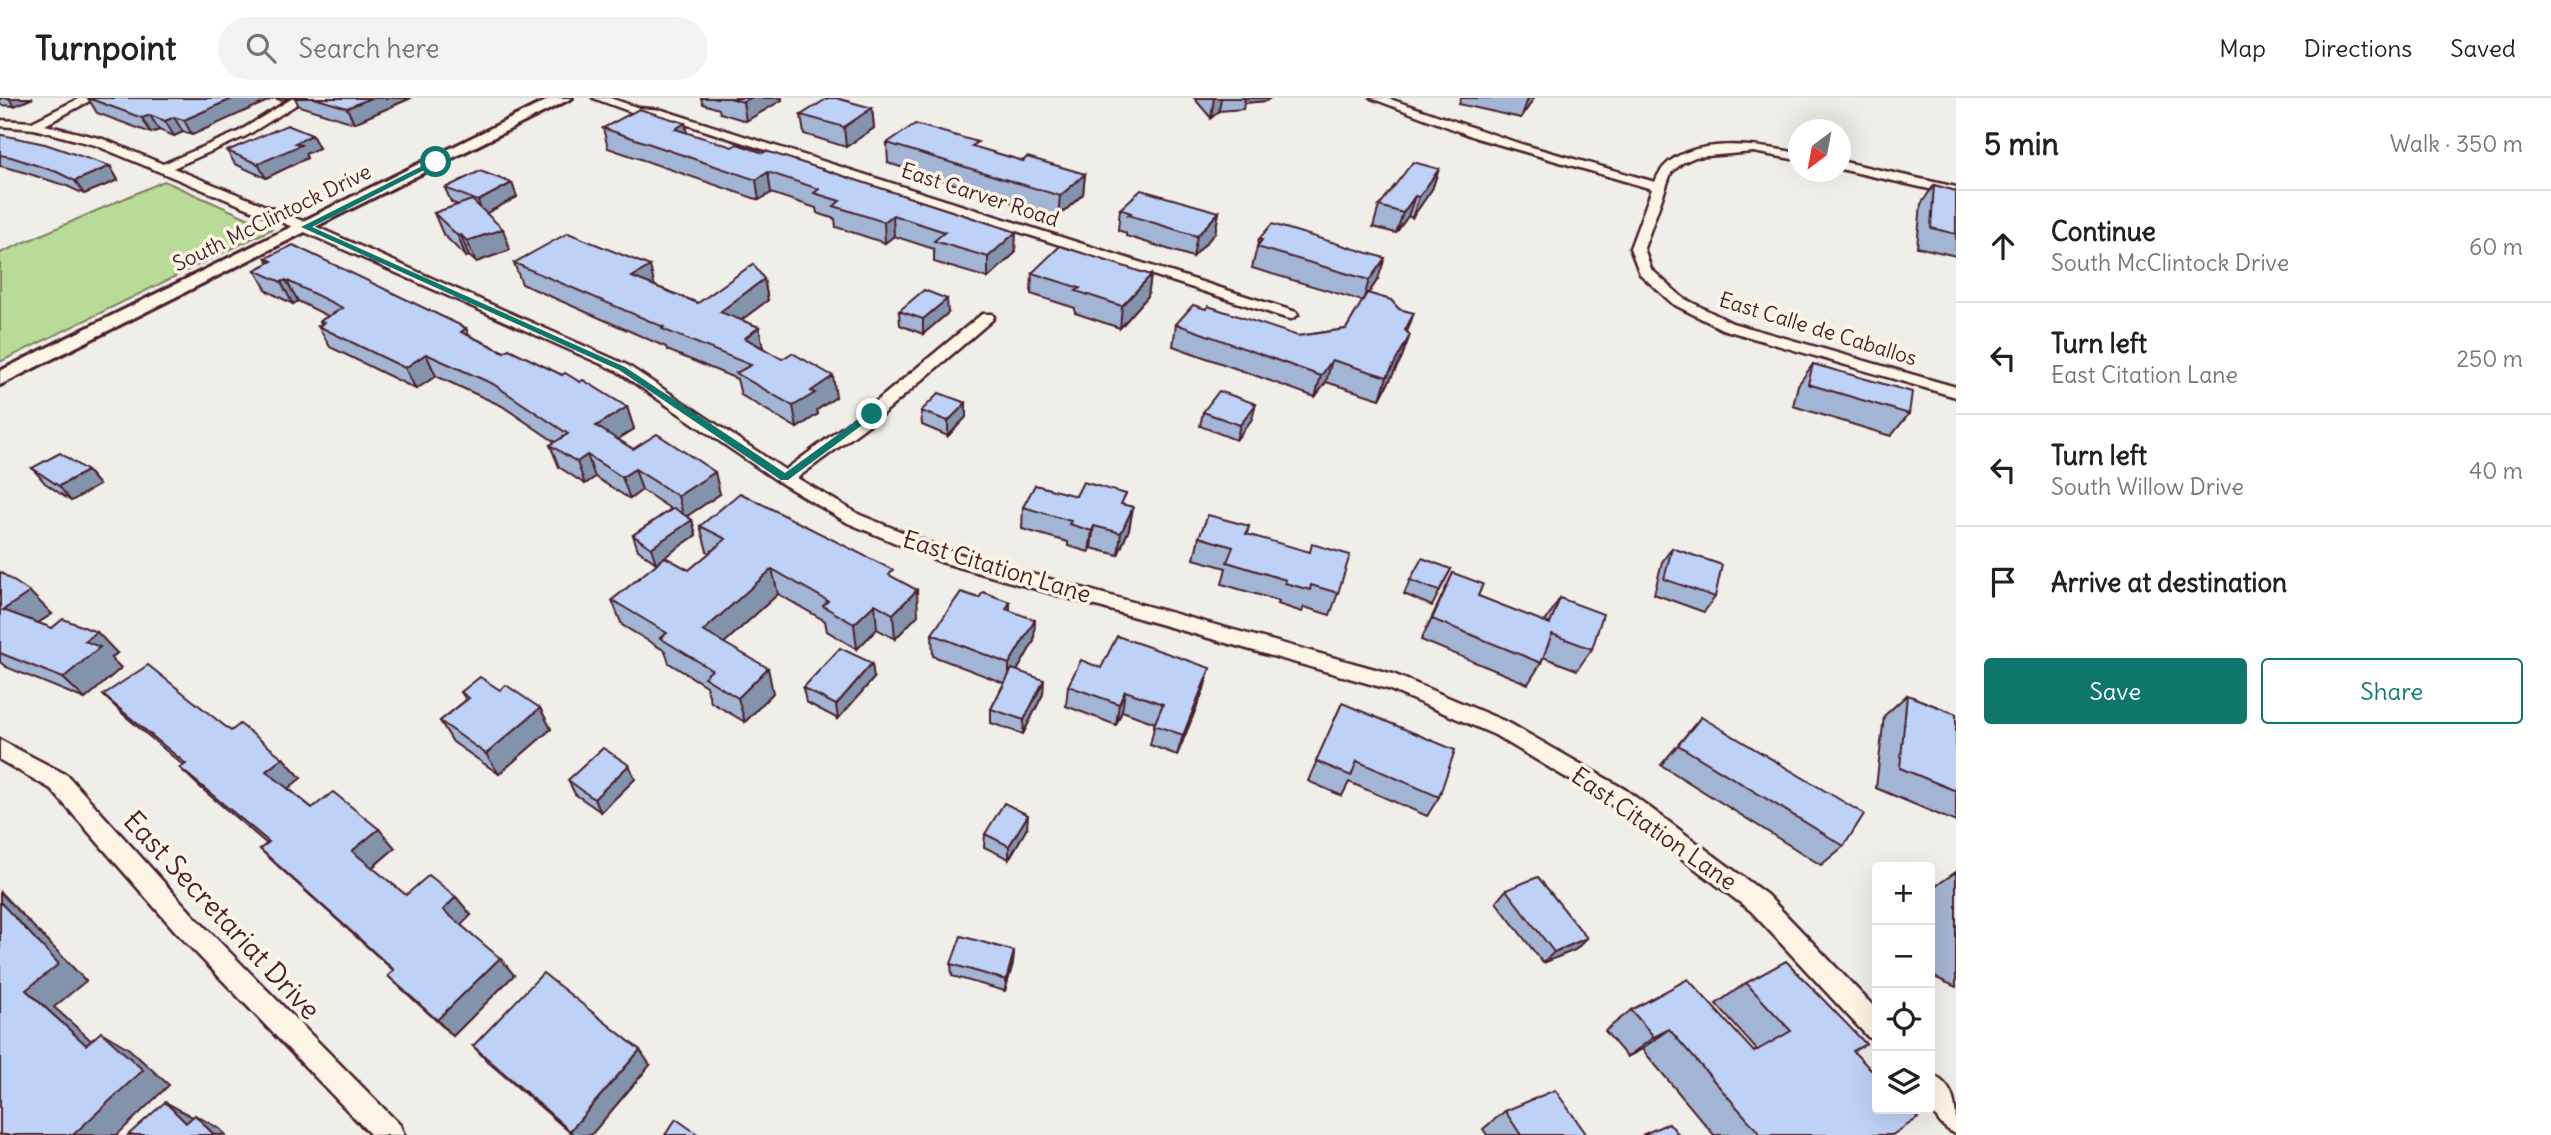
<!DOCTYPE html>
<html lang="en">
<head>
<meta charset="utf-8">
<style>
  body { margin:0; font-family:Delius,sans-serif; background:#f2f2f2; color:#202124 }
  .controls { position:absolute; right:21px; bottom:21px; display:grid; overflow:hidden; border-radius:7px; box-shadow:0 7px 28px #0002 }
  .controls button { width:63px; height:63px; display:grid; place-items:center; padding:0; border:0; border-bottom:2px solid #e0e0e0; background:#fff; color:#202124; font:35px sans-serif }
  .compass { position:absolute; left:1788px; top:21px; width:63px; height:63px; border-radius:50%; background:#fff; box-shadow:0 7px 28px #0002; rotate:212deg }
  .stop { position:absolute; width:21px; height:21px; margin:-16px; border:5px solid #0f766e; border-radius:50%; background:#fff }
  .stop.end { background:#0f766e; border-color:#fff; box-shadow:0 2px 7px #0008 }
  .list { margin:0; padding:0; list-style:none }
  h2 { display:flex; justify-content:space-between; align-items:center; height:91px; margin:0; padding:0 28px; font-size:30px }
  h2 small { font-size:23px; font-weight:400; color:#757577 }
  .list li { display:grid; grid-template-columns:46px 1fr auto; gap:21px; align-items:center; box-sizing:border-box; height:112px; padding:0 28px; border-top:2px solid #e0e0e0 }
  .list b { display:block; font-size:26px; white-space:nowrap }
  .list p { margin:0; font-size:23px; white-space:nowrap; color:#757577 }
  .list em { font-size:23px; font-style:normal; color:#757577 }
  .actions { display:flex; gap:14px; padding:21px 28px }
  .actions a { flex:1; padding:16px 0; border:2px solid #0f766e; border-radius:7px; text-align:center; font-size:24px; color:#0f766e }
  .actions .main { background:#0f766e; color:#fff }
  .icon { flex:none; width:38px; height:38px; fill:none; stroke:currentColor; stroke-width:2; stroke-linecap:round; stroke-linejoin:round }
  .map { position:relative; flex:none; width:1956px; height:1037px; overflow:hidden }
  header { display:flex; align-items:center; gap:42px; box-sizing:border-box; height:98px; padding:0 35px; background:#fff; border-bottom:2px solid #e0e0e0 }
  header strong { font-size:33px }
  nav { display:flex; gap:38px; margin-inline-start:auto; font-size:24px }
  .search { width:490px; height:63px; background:#f2f2f2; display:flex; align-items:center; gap:18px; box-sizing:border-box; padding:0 24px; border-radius:38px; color:#757577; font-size:26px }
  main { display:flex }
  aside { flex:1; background:#fff }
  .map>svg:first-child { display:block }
</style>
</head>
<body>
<header>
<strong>Turnpoint</strong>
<div class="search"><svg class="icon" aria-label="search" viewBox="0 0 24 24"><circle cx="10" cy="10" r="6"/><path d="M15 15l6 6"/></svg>Search here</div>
<nav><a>Map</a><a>Directions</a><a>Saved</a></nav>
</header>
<main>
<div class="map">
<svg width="1956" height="1037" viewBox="0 0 1956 1037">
  <rect width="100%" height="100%" fill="#efeee8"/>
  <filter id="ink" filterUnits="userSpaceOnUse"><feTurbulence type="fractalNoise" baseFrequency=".0143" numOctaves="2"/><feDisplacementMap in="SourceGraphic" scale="14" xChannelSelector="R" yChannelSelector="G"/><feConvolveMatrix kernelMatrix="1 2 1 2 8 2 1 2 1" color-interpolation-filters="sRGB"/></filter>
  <g filter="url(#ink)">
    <polygon fill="#b8dc97" stroke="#817e61" stroke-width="2" points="164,83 272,131 0,264 0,155"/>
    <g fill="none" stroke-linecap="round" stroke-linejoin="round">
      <defs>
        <g id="street">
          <polygon points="80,0 95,0 45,27 103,41 163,66 238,34 293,0 307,0 246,38 173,70 310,126 627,267 785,372 866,312 982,216 992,216 994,219 992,222 878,320 797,380 860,417 952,454 1393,576 1509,625 1626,692 1767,797 1877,912 1877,943 1868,939 1751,813 1610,706 1495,637 1388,591 941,464 848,425 779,384 617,273 300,132 95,47 34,31 0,28 0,22 32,24"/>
          <polygon points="593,0 610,0 639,10 662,12 1296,214 1298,217 1291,221 1286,220 657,17 634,15"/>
          <path d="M1371,0H1387L1521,46L1655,84C1674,34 1757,47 1798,55V62L1753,54L1695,59L1682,65L1671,75L1644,150L1651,171L1683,200L1732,225L1956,289V299L1722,231L1673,206L1640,176L1630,150L1652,91L1477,40Z"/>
          <polygon points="1840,63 1956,89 1956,97 1840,71"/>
          <polygon points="0,642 67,677 195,819 400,1027 404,1037 371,1037 177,835 51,691 0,662"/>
          <path d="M1930,976C1956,987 1956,1009 1956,1036C1930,1025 1929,1001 1930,976Z"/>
        </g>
        <polygon id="secondary" points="552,0 572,0 0,287 0,273"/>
      </defs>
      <use href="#street" stroke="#4a1f2b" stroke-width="5"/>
      <use href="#secondary" stroke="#4a1f2b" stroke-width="6"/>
      <use href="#street" fill="#fcf5e5" fill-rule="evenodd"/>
      <use href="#secondary" fill="#fcf5e5" fill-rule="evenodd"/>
    </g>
    <g fill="#a3b5d4" stroke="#4a1f2b" stroke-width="2">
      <polygon points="0,0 33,0 14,8 0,7"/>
      <polygon points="88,0 288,0 283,3 274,0 192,37 183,34 174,38 159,32 151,35 97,15"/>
      <polygon points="295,0 411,0 354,25 299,8"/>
      <polygon points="701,0 782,0 782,2 746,23 720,15 719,11 703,6"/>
      <polygon points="1194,0 1270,0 1266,3 1244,5 1243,11 1219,13 1211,20"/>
      <polygon points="1461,0 1534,0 1521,20 1459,6"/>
      <polygon points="872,10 874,30 846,49 804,36 801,17"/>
      <polygon points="603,30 687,35 1015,155 988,180 934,164 934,151 894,138 885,145 836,129 835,121 817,115 816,110 771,95 759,102 608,50"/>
      <polygon points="0,37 110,68 118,82 84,96 67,88 20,73 0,68"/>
      <polygon points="312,37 319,50 305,56 307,60 266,80 235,66 227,53"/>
      <polygon points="887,45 978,50 1023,63 1085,76 1083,96 1058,119 888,65"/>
      <polygon points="1439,71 1432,91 1412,120 1408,118 1396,135 1373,129 1379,108"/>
      <polygon points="512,85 517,99 486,115 510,152 476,164 469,158 466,159 443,136 434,115 458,107 451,104 445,90"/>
      <polygon points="1934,87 1956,93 1956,158 1917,149 1921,106"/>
      <polygon points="1120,111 1219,114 1215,135 1193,159 1126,138 1126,135 1118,132"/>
      <polygon points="1259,141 1378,181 1368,196 1407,234 1402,259 1380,301 1326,284 1315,299 1173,248 1176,226 1298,238 1346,231 1363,203 1252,170"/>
      <polygon points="266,160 470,238 504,254 580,284 627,309 634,331 618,341 633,351 720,396 687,418 692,422 696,437 656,465 638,452 633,437 671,411 642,392 630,401 595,379 585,386 559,369 550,347 555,344 502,308 436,278 416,291 330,249 318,228 321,226 320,223 328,218 298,203 293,206 267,193 255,172 269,165"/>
      <polygon points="514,165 655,188 698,205 764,181 768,202 741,222 759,229 763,250 836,299 817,312 818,316 797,330 741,297 737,281 667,252 666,249 522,186"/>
      <polygon points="1032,175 1151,177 1148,198 1120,230 1075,215 1075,210 1031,196"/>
      <polygon points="899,213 948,215 923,236 900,227"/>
      <polygon points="1813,266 1909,316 1891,338 1793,308 1798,287"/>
      <polygon points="966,305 966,319 948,338 922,327 921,313"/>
      <polygon points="1203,314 1252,321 1236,342 1200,328"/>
      <polygon points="32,370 87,373 99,387 71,403 45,385"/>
      <polygon points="1076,398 1133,409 1129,431 1118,457 1091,450 1089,454 1068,448 1068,444 1022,431 1023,409"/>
      <polygon points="700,428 894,480 918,517 895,541 877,531 857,551 827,533 825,523 778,496 724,545 773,595 745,624 711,604 706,588 669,565 665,553 622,527 612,502 689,472 710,455 707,453"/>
      <polygon points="1249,428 1247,436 1338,495 1330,517 1304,509 1302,514 1278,506 1279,503 1222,486 1226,470 1194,461 1199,439"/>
      <polygon points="1672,450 1715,499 1704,514 1654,496 1662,464"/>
      <polygon points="1451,471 1432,508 1404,496 1410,482"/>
      <polygon points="0,474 52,516 38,525 117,555 111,560 121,570 85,601 6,569 0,564"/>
      <polygon points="1453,475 1478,498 1545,524 1560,500 1592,551 1577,572 1543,559 1541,565 1528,586 1421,542"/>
      <polygon points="979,500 1010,504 1010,512 1034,543 1017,573 1043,596 1023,636 991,625 991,611 1004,585 933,558 932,536"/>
      <polygon points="1101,570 1204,591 1177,657 1150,647 1155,625 1122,613 1116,627 1066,608 1068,588"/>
      <polygon points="874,580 838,621 806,604 803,590"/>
      <polygon points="500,592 540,610 551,631 499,676 453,644 440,623 466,602 461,594"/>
      <polygon points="103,597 231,633 283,660 301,680 288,690 312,710 395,750 372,770 406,797 456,799 471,817 461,827 514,877 453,938 388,878 394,873 280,770 260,751 267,746 201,690 180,670 184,668 124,617"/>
      <polygon points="1907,597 1956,616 1956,724 1876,690 1884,618"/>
      <polygon points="1342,605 1439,699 1427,718 1349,684 1342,698 1308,683"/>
      <polygon points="1701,619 1844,748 1821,767 1661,667"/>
      <polygon points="629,667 635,681 601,714 575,696 568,682"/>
      <polygon points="1027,730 1009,761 984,749 985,736"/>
      <polygon points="1956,774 1956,889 1930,877 1930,792"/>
      <polygon points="1506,792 1587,840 1575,852 1543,865 1496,804"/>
      <polygon points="1014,853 1013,865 1005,893 952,878 951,866"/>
      <polygon points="1746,885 1853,953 1892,1037 1714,1037 1642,951 1627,959 1605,933 1631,912 1754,954 1757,952 1716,906"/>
      <polygon points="473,948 650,967 591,1037 573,1037 488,964"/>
      <polygon points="1505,1013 1587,1037 1487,1037 1483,1031"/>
    </g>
    <g fill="#8493ac" stroke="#4a1f2b" stroke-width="2">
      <polygon points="9,0 33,0 14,8"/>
      <polygon points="234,0 274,0 192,37 184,22"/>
      <polygon points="371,0 411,0 354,25 347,10"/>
      <polygon points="750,0 782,0 782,2 746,23 743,4"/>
      <polygon points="1214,0 1221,0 1219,13 1211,20"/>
      <polygon points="1245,0 1270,0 1266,3 1244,5"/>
      <polygon points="1529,0 1534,0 1521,20 1528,1"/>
      <polygon points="872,10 874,30 846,49 844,29"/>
      <polygon points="150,17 159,32 151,35 142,20"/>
      <polygon points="174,19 183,34 174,38 165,23"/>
      <polygon points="685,25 689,45 675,31"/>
      <polygon points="312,37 319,50 305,56 307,60 266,80 258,66 295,45"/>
      <polygon points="110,68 118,82 84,96 75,83"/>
      <polygon points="1439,71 1432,91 1412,120 1419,99"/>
      <polygon points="768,74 771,95 759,102 756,82"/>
      <polygon points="1085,76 1083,96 1058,119 1060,98"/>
      <polygon points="512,85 517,99 483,117 478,103"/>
      <polygon points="1415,98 1408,118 1396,135 1403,115"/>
      <polygon points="1219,114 1215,135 1193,159 1197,138"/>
      <polygon points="893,117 894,138 885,145 884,124"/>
      <polygon points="503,131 510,152 476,164 467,143"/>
      <polygon points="1016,134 1015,155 988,180 988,159"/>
      <polygon points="461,137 469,158 466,159 458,138"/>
      <polygon points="1385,160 1378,181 1363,203 1369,182"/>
      <polygon points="650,168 655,189 632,179"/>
      <polygon points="1151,177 1148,198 1120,230 1122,208"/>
      <polygon points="764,181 768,202 724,235 720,214"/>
      <polygon points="286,182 298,203 293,206 281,184"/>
      <polygon points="947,201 948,215 923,236 923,221"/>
      <polygon points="1414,215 1406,237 1405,232"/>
      <polygon points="759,229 763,250 745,240"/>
      <polygon points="466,230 475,252 461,234"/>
      <polygon points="1410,237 1402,259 1380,301 1387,279"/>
      <polygon points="426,256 436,278 416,291 405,270"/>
      <polygon points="1332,262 1326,284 1315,299 1321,278"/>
      <polygon points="833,278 836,299 817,312 818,316 797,330 793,308 811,293"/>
      <polygon points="966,305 966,319 948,338 948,323"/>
      <polygon points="1256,306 1252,321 1236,342 1240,327"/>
      <polygon points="627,309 634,331 604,350 596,328"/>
      <polygon points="587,357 595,379 585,386 577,364"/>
      <polygon points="635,371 642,392 630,401 622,379"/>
      <polygon points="87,373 99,387 71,403 59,388"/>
      <polygon points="715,374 720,396 684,420 678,398"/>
      <polygon points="1133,409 1129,431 1118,457 1121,435"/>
      <polygon points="692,422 696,437 656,465 651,450"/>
      <polygon points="1094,428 1091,450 1089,454 1092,433"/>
      <polygon points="772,471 778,496 710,558 703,533"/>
      <polygon points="917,492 918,517 895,541 893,516"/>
      <polygon points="30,494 52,516 25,533 3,512"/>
      <polygon points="875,506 877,531 857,551 854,526"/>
      <polygon points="1035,522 1034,543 1009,587 1009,566"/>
      <polygon points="97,534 117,555 111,560 121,570 85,601 63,580 85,543"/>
      <polygon points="872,565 874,580 838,621 836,607"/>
      <polygon points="768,570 773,595 745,624 738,600"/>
      <polygon points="1210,570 1204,591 1177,657 1183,637"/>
      <polygon points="1044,582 1043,596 1023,636 1024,622"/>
      <polygon points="1125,593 1122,613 1116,627 1119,606"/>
      <polygon points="540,610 551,631 499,676 486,656"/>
      <polygon points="283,660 301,680 285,693 266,673"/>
      <polygon points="629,667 635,681 601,714 594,701"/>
      <polygon points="1028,717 1027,730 1009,761 1009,748"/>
      <polygon points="379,731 395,750 369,772 352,753"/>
      <polygon points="0,794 86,883 54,909 114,963 86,947 26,892 0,804"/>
      <polygon points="456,799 471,817 458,830 443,812"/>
      <polygon points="1587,840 1575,852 1543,865 1554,854"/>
      <polygon points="1014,853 1013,865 1005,893 1006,882"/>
      <polygon points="500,860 514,877 453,938 437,922"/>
      <polygon points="1669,931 1642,951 1627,959 1654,939"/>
      <polygon points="101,934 128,950 169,987 117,1037 73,1037"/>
      <polygon points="640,952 650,967 591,1037 574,1037 570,1033"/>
      <polygon points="165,1004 191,1018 209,1037 186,1025"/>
      <polygon points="195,1017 220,1031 226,1037 214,1037"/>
    </g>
    <g fill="#bdd2f6" stroke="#4a1f2b" stroke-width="2">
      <polygon points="88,0 234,0 184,22 174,19 165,23 150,17 142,20"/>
      <polygon points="314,0 371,0 347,10"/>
      <polygon points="730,0 750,0 743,4"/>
      <polygon points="828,0 836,0 872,10 844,29 801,17"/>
      <polygon points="639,11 685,25 675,31 732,49 737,46 763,55 766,53 1016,134 988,159 934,143 945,134 893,117 884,124 834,108 840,103 814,95 819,91 768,74 756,82 603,30"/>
      <polygon points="915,26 978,44 972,48 1023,63 1027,59 1085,76 1060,98 887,45"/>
      <polygon points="287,27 312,37 295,45 301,47 258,66 227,53"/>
      <polygon points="0,37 2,37 45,46 110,68 75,83 57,74 11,59 0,57"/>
      <polygon points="1413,64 1439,71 1419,99 1415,98 1403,115 1379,108"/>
      <polygon points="480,73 512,85 478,103 445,90"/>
      <polygon points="1934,87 1956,93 1956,136 1931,130"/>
      <polygon points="1141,92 1219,114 1197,138 1128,117 1131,115 1120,111"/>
      <polygon points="472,102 503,131 467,143 461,137 458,138 434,115"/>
      <polygon points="1272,126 1385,160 1369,182 1257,149 1262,142 1259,141"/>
      <polygon points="568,135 650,168 632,179 698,205 753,166 764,181 720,214 759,229 745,240 782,261 792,255 833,278 811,293 815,295 793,308 736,275 751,267 662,231 664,229 514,165"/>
      <polygon points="293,147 466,230 461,234 504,254 509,251 562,277 565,275 580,284 583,282 627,309 596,328 633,351 657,336 715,374 678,398 635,371 622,379 587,357 577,364 550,347 568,336 493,286 426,256 405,270 318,228 324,225 320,223 343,210 286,182 281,184 255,172 272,163 266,160"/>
      <polygon points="1060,148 1151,177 1122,208 1076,193 1080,190 1032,175"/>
      <polygon points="924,192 947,201 923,221 899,213"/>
      <polygon points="1367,195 1391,202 1399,211 1414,215 1405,232 1410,237 1387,279 1332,262 1321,278 1176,226 1193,207 1206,211 1208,208 1298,238 1346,231"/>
      <polygon points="1813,266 1912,294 1909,316 1808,286"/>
      <polygon points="1219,293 1256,306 1240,327 1203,314"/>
      <polygon points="939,295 966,305 948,323 921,313"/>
      <polygon points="60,355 87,373 59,388 32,370"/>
      <polygon points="1083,384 1126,396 1121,406 1133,409 1121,435 1094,428 1092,433 1069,426 1071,423 1023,409 1035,387 1076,398"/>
      <polygon points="740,395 893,472 889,477 917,492 893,516 875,506 854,526 823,508 828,503 772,471 703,533 768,570 738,600 704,579 712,572 660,540 667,535 612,502 665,459 689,472 726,441 700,428"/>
      <polygon points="674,410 692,422 651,450 633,437"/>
      <polygon points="1208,417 1249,428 1246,436 1310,454 1312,446 1350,457 1338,495 1311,487 1310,492 1285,485 1286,482 1227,464 1233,449 1199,439"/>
      <polygon points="1672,450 1722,467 1715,499 1664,481"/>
      <polygon points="1422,460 1451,471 1439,493 1410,482"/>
      <polygon points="0,474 30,494 3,512 52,530 63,521 97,534 85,543 100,549 63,580 0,555"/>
      <polygon points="1453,475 1483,486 1478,498 1550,526 1560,500 1603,516 1592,551 1552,536 1541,565 1432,521"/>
      <polygon points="961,494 979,500 983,494 1010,504 1006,511 1035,522 1009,566 932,536"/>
      <polygon points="1117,538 1210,570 1183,637 1154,627 1163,606 1125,593 1119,606 1068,588 1081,562 1101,570"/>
      <polygon points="840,550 872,565 836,607 803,590"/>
      <polygon points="148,567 231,633 240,626 283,660 266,673 312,710 333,694 379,731 352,753 406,797 429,777 456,799 443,812 500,860 437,922 388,878 394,872 260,751 269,744 180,670 186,666 103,597"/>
      <polygon points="1012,571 1044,582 1024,622 991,611"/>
      <polygon points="480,579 500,592 506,587 540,610 486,656 440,623 469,600 461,594"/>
      <polygon points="1907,597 1956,616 1956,693 1900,670"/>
      <polygon points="1342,605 1455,652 1439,699 1357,663 1351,678 1316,663"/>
      <polygon points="1701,619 1864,716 1844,748 1678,647"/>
      <polygon points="603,650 629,667 594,701 568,682"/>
      <polygon points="1004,705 1028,717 1009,748 985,736"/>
      <polygon points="1538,779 1587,840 1554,854 1506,792"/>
      <polygon points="0,804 59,866 26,892 86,947 101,934 143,972 73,1037 0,1037"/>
      <polygon points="961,838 1014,853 1006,882 951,866"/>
      <polygon points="1786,863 1866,946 1853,953 1877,978 1877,1011 1909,1011 1918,1020 1892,1037 1761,1037 1669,931 1654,939 1631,912 1688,881 1754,954 1791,933 1746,885"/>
      <polygon points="543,875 640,952 570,1033 473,948"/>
      <polygon points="1555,992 1587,1037 1521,1037 1505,1013"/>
      <polygon points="165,1004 186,1025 195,1017 214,1037 128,1037"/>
      <polygon points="676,1021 699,1037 665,1037"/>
      <polygon points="1669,1025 1679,1037 1642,1037"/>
    </g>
  </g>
  <polygon fill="#0f766e" points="434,62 440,64 312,129 625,269 785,375 869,314 877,316 788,382 781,382 619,272 301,129"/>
  <g text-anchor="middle" stroke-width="7" stroke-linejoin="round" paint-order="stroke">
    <g font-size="21" fill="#4a1f2b" stroke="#fcf5e5">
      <text transform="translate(980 97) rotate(18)" y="7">East Carver Road</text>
      <text transform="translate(272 120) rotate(-26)" y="7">South McClintock Drive</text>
      <text transform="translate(1818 231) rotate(17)" y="7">East Calle de Caballos</text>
    </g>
    <g font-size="24" fill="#4a1f2b" stroke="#fcf5e5">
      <text transform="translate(997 469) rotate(17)" y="8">East Citation Lane</text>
      <text transform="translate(1654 731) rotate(35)" y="8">East Citation Lane</text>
    </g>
    <g font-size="28" fill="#4a1f2b" stroke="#fcf5e5">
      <text transform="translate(222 817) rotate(47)" y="10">East Secretariat Drive</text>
    </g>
  </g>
</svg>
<div class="controls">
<button>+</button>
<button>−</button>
<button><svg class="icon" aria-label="locate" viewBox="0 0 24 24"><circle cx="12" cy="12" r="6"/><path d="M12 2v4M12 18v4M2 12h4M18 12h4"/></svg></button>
<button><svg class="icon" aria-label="layers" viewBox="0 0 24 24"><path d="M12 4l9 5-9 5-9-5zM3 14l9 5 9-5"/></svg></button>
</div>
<svg class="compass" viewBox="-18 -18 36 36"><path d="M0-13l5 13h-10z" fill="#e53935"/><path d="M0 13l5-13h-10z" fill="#757577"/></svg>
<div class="stop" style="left:436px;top:64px"></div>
<div class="stop end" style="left:872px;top:316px"></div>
</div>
<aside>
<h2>5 min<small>Walk · 350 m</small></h2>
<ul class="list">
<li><svg class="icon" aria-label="ahead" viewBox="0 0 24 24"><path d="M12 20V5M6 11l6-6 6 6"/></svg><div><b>Continue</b><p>South McClintock Drive</p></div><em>60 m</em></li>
<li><svg class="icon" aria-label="left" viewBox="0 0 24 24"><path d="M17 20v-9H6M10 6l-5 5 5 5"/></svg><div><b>Turn left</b><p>East Citation Lane</p></div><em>250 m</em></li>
<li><svg class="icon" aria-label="left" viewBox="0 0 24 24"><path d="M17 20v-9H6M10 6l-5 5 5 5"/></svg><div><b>Turn left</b><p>South Willow Drive</p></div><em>40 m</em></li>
<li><svg class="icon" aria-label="arrive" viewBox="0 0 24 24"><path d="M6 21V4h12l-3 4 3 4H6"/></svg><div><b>Arrive at destination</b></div></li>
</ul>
<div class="actions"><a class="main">Save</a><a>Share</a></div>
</aside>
</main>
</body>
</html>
